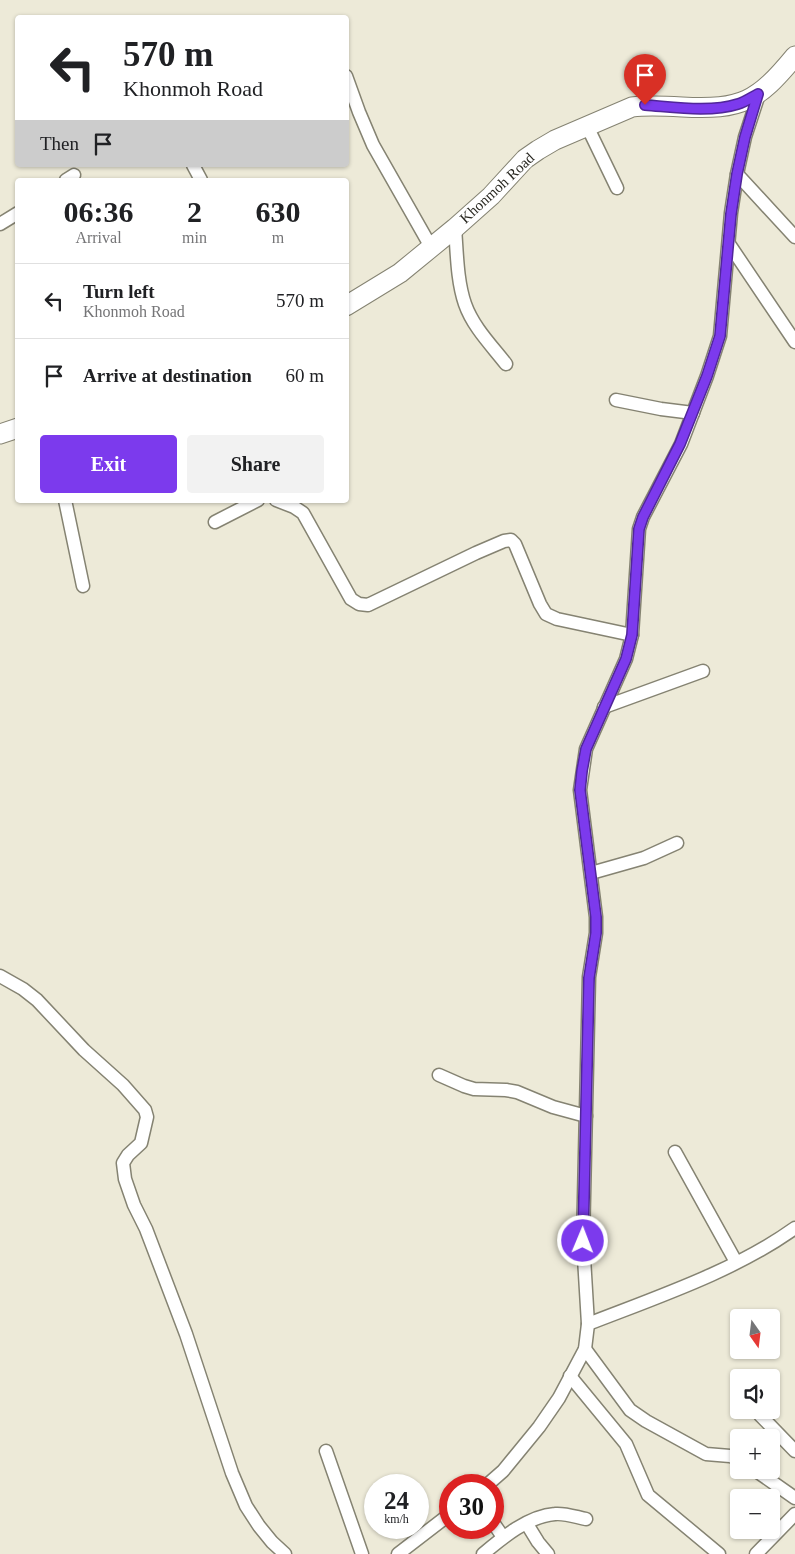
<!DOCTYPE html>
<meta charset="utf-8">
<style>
body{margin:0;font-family:Georgia,serif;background:#f2f2f2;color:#202124;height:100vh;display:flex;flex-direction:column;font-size:19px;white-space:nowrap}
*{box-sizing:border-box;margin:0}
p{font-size:16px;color:#757577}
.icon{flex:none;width:28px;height:28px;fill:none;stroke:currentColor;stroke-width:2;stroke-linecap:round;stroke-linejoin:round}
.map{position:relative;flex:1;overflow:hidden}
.sheet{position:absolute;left:15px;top:178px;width:334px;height:325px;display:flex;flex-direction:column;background:#fff;border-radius:5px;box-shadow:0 1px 4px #0004}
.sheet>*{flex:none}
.guide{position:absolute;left:15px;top:15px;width:334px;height:152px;border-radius:5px;box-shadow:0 1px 4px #0004;background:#fff;color:#202124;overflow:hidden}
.needle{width:32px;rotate:166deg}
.tools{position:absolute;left:730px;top:1309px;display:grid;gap:10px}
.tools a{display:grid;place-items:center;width:50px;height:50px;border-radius:5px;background:#fff;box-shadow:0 1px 4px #0004;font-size:25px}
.speed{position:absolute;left:364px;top:1474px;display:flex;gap:10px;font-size:25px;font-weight:700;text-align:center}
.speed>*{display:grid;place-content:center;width:65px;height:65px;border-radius:50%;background:#fff;box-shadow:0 1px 4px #0004;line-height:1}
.speed small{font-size:12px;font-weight:400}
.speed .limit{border:8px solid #d22;background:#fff;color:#111}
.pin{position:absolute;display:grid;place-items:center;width:42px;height:42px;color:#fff;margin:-51px -21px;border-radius:50% 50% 50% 0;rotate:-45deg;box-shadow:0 0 5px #0007}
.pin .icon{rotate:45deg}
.me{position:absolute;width:55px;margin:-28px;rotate:1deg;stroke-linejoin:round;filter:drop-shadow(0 0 4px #0008)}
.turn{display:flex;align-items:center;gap:18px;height:105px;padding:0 25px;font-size:22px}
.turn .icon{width:65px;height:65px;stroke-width:2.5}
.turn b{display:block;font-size:35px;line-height:42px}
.then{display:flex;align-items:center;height:48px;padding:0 25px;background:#0003;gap:10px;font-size:19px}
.eta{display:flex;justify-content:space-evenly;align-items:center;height:85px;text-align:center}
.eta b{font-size:30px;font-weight:800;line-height:35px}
.cta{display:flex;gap:10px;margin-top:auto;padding:10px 25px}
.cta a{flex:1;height:58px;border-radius:5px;background:#7c3aed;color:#fff;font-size:20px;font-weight:800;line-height:58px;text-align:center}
.cta a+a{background:#f2f2f2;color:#202124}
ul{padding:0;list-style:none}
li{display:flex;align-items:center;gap:15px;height:75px;padding:0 25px;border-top:1px solid #e0e0e0}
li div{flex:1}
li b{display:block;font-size:19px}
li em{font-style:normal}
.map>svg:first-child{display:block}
</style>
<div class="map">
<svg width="795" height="1554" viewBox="0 0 795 1554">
<rect width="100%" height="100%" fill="#edead8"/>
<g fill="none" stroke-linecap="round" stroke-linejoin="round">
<defs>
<g id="street">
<polyline points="346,76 359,112 373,145 431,247"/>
<polyline points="587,126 617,188"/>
<polyline points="193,165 201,180"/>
<polyline points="737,174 795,237"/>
<polyline points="66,180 74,175"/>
<polyline points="0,224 18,213"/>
<path d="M455,228C457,253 457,281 465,304C473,327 492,346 506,364"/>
<polyline points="729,244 795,342"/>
<polyline points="616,400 661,409 693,413"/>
<polyline points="65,500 83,586"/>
<polyline points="276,500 294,507 303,513 351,599 359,604 368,605 476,553 504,541 511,540 515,544 540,604 546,614 557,619 632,635"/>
<polyline points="215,522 258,500"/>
<polyline points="604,707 703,671"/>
<polyline points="591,873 644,858 677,843"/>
<polyline points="0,976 23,989 37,1000 84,1050 123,1085 145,1110 147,1117 141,1143 128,1155 123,1163 125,1179 134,1205 146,1229 186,1334 232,1473 246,1506 259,1526 272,1542 285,1554"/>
<polyline points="439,1075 464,1086 474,1089 506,1090 517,1092 553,1107 586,1116"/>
<polyline points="675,1152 736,1262"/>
<path d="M588,1324C657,1297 735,1271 795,1228"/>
<polyline points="585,1349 630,1410 646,1421 706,1454 730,1456 739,1459"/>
<polyline points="570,1376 626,1444 648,1495 719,1554"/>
<polyline points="760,1415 795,1451"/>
<polyline points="326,1451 362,1554"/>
<polyline points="755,1470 795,1498"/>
<polyline points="487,1485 503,1471 539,1427 559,1398 585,1349 588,1324 583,1241 589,977 596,933 596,917 580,790 586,749 626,659 632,635 639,529 643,517 681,444 707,376 720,336 731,213 737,174 745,137 759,94"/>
<polyline points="492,1521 503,1537"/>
<polyline points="527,1524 538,1542 548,1554"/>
<polyline points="398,1554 450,1514"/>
<path d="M483,1554C502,1538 528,1516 555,1514C565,1513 576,1517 586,1519"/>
<polyline points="756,1554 795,1514"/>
</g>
<g id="secondary">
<path d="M346,306L400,273L455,228L491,196L525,159L538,150L555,140L632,107C648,105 665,106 682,107C742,110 757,102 795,56"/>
<polyline points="0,434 18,428"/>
</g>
</defs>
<use href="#street" stroke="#858372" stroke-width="15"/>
<use href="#secondary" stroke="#858372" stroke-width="21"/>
<use href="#street" stroke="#fff" stroke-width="12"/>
<use href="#secondary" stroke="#fff" stroke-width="19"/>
</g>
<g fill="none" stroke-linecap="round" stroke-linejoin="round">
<defs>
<path id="route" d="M583,1241L589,978L596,933V917L580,790L582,771L586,749L626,659L632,635L639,529L643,517L680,444L707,376L720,336L731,214L737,174L745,137L758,94C752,97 745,102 738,104C710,113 673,107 645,105"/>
</defs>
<use href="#route" stroke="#51269a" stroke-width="12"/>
<use href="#route" stroke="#7c3aed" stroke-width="9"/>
</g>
<g text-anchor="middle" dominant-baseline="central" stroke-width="5" stroke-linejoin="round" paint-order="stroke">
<g font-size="15" fill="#27261f" stroke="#fff">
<text transform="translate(497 188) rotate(-43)">Khonmoh Road</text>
</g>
</g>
</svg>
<div class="tools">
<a><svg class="needle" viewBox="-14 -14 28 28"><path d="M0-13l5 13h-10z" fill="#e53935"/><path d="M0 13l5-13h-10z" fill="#757577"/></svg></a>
<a><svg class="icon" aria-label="sound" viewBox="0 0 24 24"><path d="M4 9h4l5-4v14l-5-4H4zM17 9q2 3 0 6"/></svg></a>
<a>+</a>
<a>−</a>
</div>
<div class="speed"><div>24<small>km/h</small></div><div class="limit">30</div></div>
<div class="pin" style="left:645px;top:105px;background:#d93025"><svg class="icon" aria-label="arrive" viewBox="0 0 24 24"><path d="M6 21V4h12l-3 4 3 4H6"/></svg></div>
<svg class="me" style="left:583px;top:1241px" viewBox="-20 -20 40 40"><circle r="17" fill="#7c3aed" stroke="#fff" stroke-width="3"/><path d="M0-11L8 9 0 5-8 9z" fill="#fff"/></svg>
<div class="guide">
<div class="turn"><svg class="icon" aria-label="left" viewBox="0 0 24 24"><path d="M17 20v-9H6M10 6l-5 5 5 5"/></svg><div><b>570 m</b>Khonmoh Road</div></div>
<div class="then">Then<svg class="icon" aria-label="arrive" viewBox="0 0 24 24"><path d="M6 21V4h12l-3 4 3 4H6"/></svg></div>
</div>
<section class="sheet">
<div class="eta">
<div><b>06:36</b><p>Arrival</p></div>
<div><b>2</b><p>min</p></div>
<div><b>630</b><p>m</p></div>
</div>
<ul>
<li><svg class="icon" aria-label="left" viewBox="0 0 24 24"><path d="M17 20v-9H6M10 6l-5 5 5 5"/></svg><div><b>Turn left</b><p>Khonmoh Road</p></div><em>570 m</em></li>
<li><svg class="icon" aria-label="arrive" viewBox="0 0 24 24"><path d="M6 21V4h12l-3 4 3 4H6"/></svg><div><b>Arrive at destination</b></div><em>60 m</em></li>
</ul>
<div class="cta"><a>Exit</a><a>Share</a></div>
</section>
</div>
